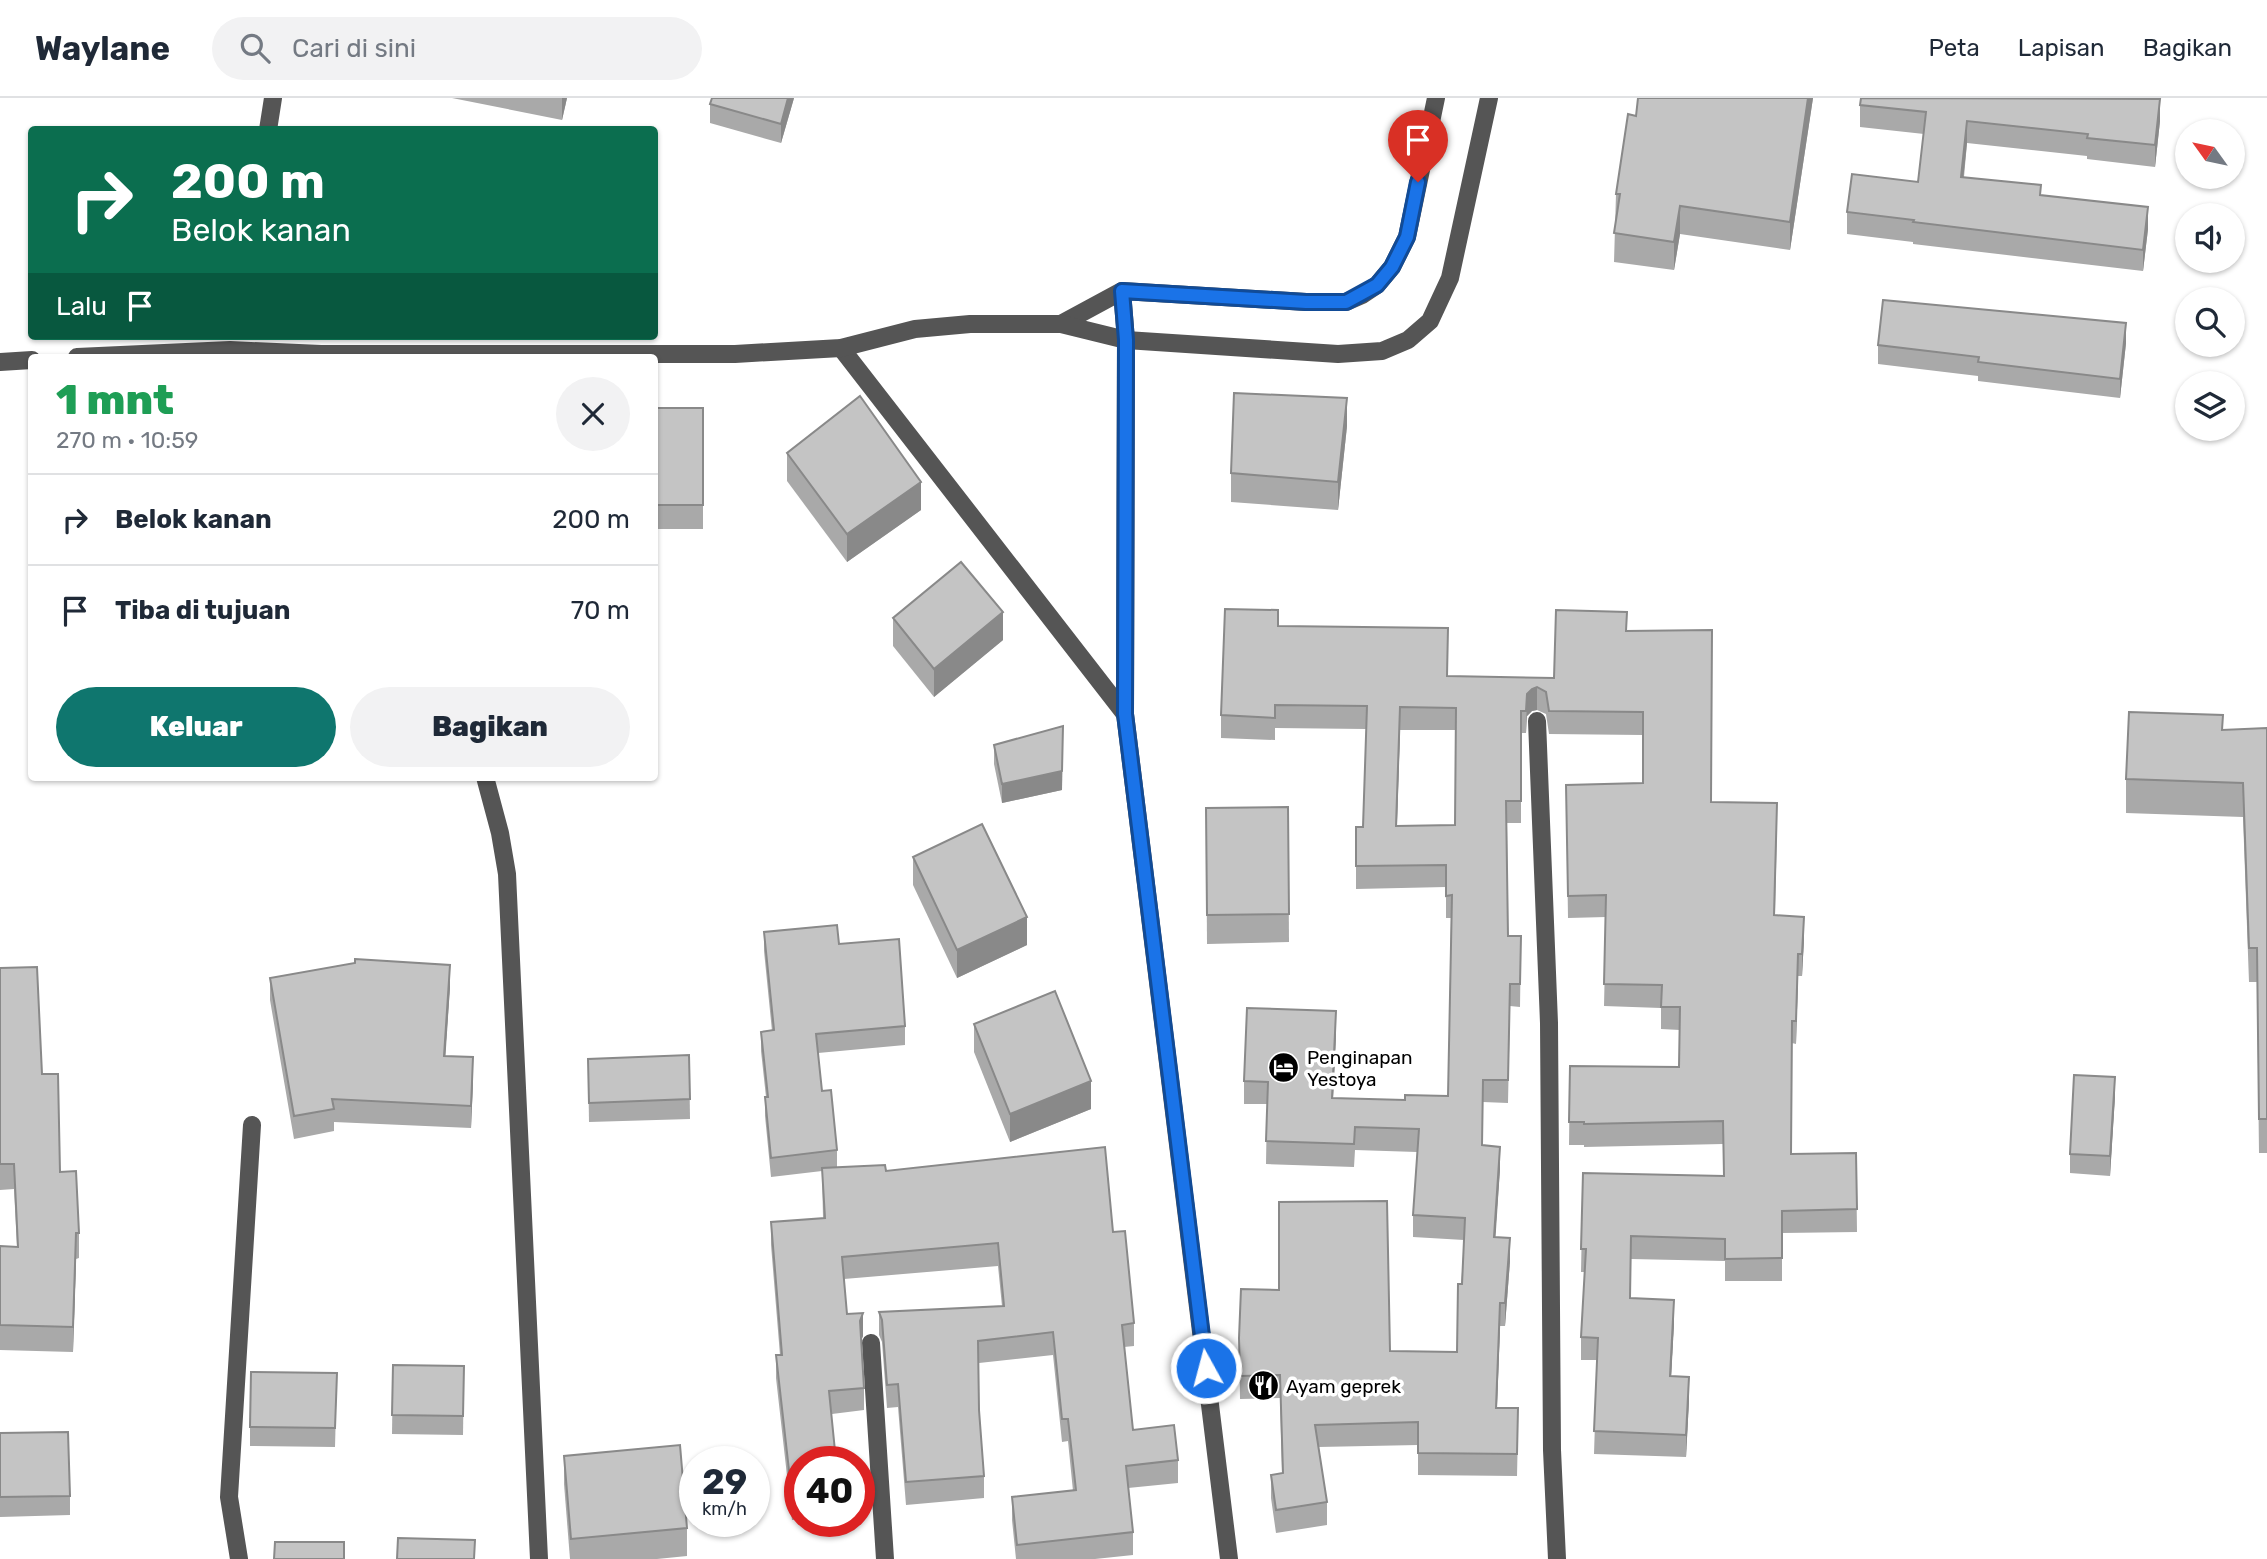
<!DOCTYPE html>
<html lang="id">
<meta charset="utf-8">
<style>
body{margin:0;font-family:Rubik,sans-serif;background:#f2f2f3;color:#1f2937;height:100vh;display:flex;flex-direction:column;font-size:26px;white-space:nowrap}
*{box-sizing:border-box;margin:0}
p{font-size:23px;color:#747a83}
.icon{flex:none;width:38px;height:38px;fill:none;stroke:currentColor;stroke-width:2;stroke-linecap:round;stroke-linejoin:round}
.map{position:relative;flex:1;overflow:hidden}
.sheet{position:absolute;left:28px;top:256px;width:630px;height:427px;display:flex;flex-direction:column;background:#fff;border-radius:7px;box-shadow:0 2px 5px #0004}
.sheet>*{flex:none}
.hud{position:absolute;left:28px;top:28px;width:630px;height:214px;border-radius:7px;box-shadow:0 2px 5px #0004;background:#0b6e4f;color:#fff;overflow:hidden}
.needle{width:46px;rotate:303deg}
.buttons{position:absolute;left:2175px;top:21px;display:grid;gap:14px}
.buttons a{display:grid;place-items:center;width:70px;height:70px;border-radius:50%;background:#fff;box-shadow:0 2px 5px #0004;font-size:35px}
.speed{position:absolute;left:679px;top:1348px;display:flex;gap:14px;font-size:35px;font-weight:700;text-align:center}
.speed>*{display:grid;place-content:center;width:91px;height:91px;border-radius:50%;background:#fff;box-shadow:0 2px 5px #0004;line-height:1}
.speed small{font-size:18px;font-weight:400}
.speed .limit{border:10px solid #d22;background:#fff;color:#111}
.pin{position:absolute;display:grid;place-items:center;width:60px;height:60px;color:#fff;margin:-72px -30px;border-radius:50% 50% 50% 0;rotate:-45deg;box-shadow:0 0 7px #0007}
.pin .icon{rotate:45deg}
.me{position:absolute;width:77px;margin:-38px;rotate:353deg;stroke-linejoin:round;filter:drop-shadow(0 0 5px #0008)}
.turn{display:flex;align-items:center;gap:24px;height:147px;padding:0 28px;font-size:32px}
.turn .icon{width:91px;height:91px;stroke-width:2.5}
.turn b{display:block;font-size:49px;line-height:60px}
.then{display:flex;align-items:center;height:66px;padding:0 28px;background:#0003;gap:14px;font-size:26px}
.round{display:grid;place-items:center;flex:none;width:74px;height:74px;border-radius:37px;background:#f2f2f3}
.summary{display:flex;align-items:center;justify-content:space-between;height:119px;padding:0 28px}
h1{font-size:42px;font-weight:800;line-height:52px;color:#1e9e55}
.primary-button{display:flex;gap:14px;margin-top:auto;padding:14px 28px}
.primary-button a{flex:1;height:80px;border-radius:42px;background:#0f766e;color:#fff;font-size:28px;font-weight:800;line-height:80px;text-align:center}
.primary-button a+a{background:#f2f2f3;color:#1f2937}
ul{padding:0;list-style:none}
li{display:flex;align-items:center;gap:21px;height:91px;padding:0 28px;border-top:2px solid #e0e1e3}
li div{flex:1}
li b{display:block;font-size:26px}
li em{font-style:normal}
header{display:flex;align-items:center;gap:42px;box-sizing:border-box;height:98px;padding:0 35px;background:#fff;border-bottom:2px solid #e0e1e3}
header strong{font-size:33px}
nav{display:flex;gap:38px;margin-inline-start:auto;font-size:24px}
.search{width:490px;height:63px;background:#f2f2f3;display:flex;align-items:center;gap:18px;box-sizing:border-box;padding:0 24px;border-radius:38px;color:#747a83;font-size:26px}
.map>svg:first-child{display:block}
</style>
<header>
<strong>Waylane</strong>
<div class="search"><svg class="icon" aria-label="search" viewBox="0 0 24 24"><circle cx="10" cy="10" r="6"/><path d="M15 15l6 6"/></svg>Cari di sini</div>
<nav><a>Peta</a><a>Lapisan</a><a>Bagikan</a></nav>
</header>
<div class="map">
<svg width="2267" height="1461" viewBox="0 0 2267 1461">
<rect width="100%" height="100%" fill="#fff"/>
<g fill="none" stroke-linecap="round" stroke-linejoin="round">
<g stroke="#555" stroke-width="18">
<polyline points="268,32 273,0"/>
<polyline points="1122,193 1126,242 1125,616 1229,1461"/>
<polyline points="1061,226 1122,193 1306,204 1346,204 1362,197 1377,187 1392,169 1407,139 1436,0"/>
<polyline points="841,250 1125,616"/>
<polyline points="77,259 230,252 321,256 735,256 841,250 915,231 970,226 1061,226 1126,242 1338,256 1382,253 1408,242 1430,223 1450,180 1489,0"/>
<polyline points="0,264 32,262"/>
<polyline points="1537,623 1549,925 1552,1352 1557,1461"/>
<polyline points="485,679 500,735 507,776 539,1461"/>
<polyline points="871,1245 885,1461"/>
<polyline points="239,1461 229,1399 252,1027"/>
</g>
</g>
<g fill="#a9a9a9" fill-rule="evenodd">
<polygon points="452,0 567,0 562,22"/>
<polygon points="794,0 781,45 710,25 710,6"/>
<polygon points="1638,0 1813,0 1790,152 1680,136 1674,172 1614,164 1616,96 1636,18"/>
<polygon points="1860,7 2160,23 2155,69 2087,61 2087,58 1967,45 1964,79 2041,97 2148,131 2143,173 1913,146 1913,144 1847,136 1847,114 1918,84 1924,36 1860,29"/>
<polygon points="2126,245 2120,300 1978,283 1978,278 1878,266 1878,247"/>
<rect x="654" y="310" width="49" height="121"/>
<polygon points="1347,328 1338,412 1231,404 1231,375"/>
<polygon points="787,355 921,412 847,464 787,383"/>
<polygon points="893,520 1003,542 934,599 893,548"/>
<path d="M1278,528L1448,578L1554,580L1627,533L1711,704L1777,728L1775,817L1804,841L1802,878H1798L1796,946L1792,945V1056L1856,1055L1857,1134L1782,1135V1183H1725V1163L1631,1161V1200L1674,1225L1671,1278L1689,1302L1686,1359L1594,1356L1597,1262H1581V1239L1585,1174H1581L1583,1075L1724,1078L1723,1046L1584,1049V1047H1569L1570,968L1679,969L1680,932L1661,931V910L1604,908L1606,819L1568,820L1566,687L1643,685V637L1549,636L1546,616L1537,612L1532,613L1527,618L1526,635H1521V725H1507L1508,838H1521L1520,909L1510,908L1508,1005L1483,1004L1482,1048L1500,1071L1495,1139L1510,1163L1505,1228H1500L1497,1310L1518,1332L1517,1378L1418,1377V1347L1318,1349L1327,1404V1427L1276,1435L1271,1400V1377L1282,1375L1280,1300L1240,1301L1239,1240L1390,1253L1457,1254L1464,1142L1413,1139V1117L1417,1054L1355,1052L1354,1069L1266,1066L1267,1006H1244V983L1336,936L1333,1000L1405,1002L1448,998L1451,820H1446V789L1356,791V729H1363L1366,631L1275,630V642L1221,640V617ZM1400,632H1456L1455,727L1397,728Z"/>
<polygon points="2267,630 2267,1055 2259,1055 2257,884 2249,884 2243,719 2126,715 2126,681 2223,632"/>
<polygon points="994,647 1062,692 1002,705 994,666"/>
<polygon points="1288,709 1289,844 1207,846 1206,710"/>
<polygon points="913,759 1027,847 957,880 913,787"/>
<polygon points="764,834 839,846 905,928 905,947 818,955 822,993 837,1052 837,1069 886,1073 1113,1134 1134,1225 1134,1248 1124,1249 1133,1332 1178,1362 1178,1385 1128,1390 1133,1434 1133,1457 1095,1461 1016,1461 1012,1422 1012,1399 1073,1393 1068,1343 1062,1344 1053,1257 979,1265 979,1312 984,1378 984,1400 906,1407 898,1309 887,1310 882,1244 879,1237 879,1214 1002,1208 998,1168 844,1181 847,1216 863,1238 861,1242 864,1290 864,1312 832,1316 800,1363 800,1421 792,1422 776,1280 776,1257 780,1257 771,1147 771,1124 823,1120 822,1073 771,1079 765,1018 765,999 766,999 761,953 761,934 772,933 764,853"/>
<polygon points="0,870 42,976 60,1074 79,1135 79,1160 76,1161 73,1254 0,1252 0,1148 17,1149 14,1091 0,1092"/>
<polygon points="270,880 450,889 445,958 473,982 471,1030 334,1024 334,1033 294,1041 270,902"/>
<polygon points="974,926 1091,1011 1010,1044 974,954"/>
<polygon points="689,957 690,1021 589,1024 588,961"/>
<polygon points="2115,998 2110,1078 2070,1075 2070,1056"/>
<polygon points="393,1267 464,1268 463,1337 392,1336"/>
<polygon points="337,1275 335,1349 250,1348 250,1329"/>
<polygon points="0,1335 70,1398 70,1417 0,1419"/>
<polygon points="564,1358 687,1430 687,1458 657,1461 570,1461 564,1386"/>
</g>
<g fill="#898989">
<polygon points="562,0 567,0 562,22"/>
<polygon points="788,0 794,0 781,45 781,26"/>
<polygon points="1808,0 1813,0 1790,152 1790,124"/>
<polygon points="2160,1 2160,23 2155,69 2155,47"/>
<polygon points="1967,23 1967,45 1961,101 1961,79"/>
<polygon points="1680,108 1680,136 1674,172 1674,144"/>
<polygon points="2148,109 2148,131 2143,173 2143,152"/>
<polygon points="2126,225 2126,245 2120,300 2120,281"/>
<polygon points="1347,300 1347,328 1338,412 1338,384"/>
<polygon points="921,384 921,412 847,464 847,436"/>
<polygon points="1003,514 1003,542 934,599 934,571"/>
<polygon points="1537,589 1537,612 1532,613 1527,618 1526,635 1527,596 1532,591"/>
<polygon points="1400,609 1400,632 1396,751 1396,728"/>
<polygon points="1063,648 1062,692 1002,705 1002,686"/>
<polygon points="1027,819 1027,847 957,880 957,852"/>
<polygon points="1804,819 1804,841 1802,878 1802,856"/>
<polygon points="1798,856 1798,878 1796,946 1796,923"/>
<polygon points="450,867 450,889 444,980 444,958"/>
<polygon points="1336,913 1336,936 1332,1023 1332,1000"/>
<polygon points="473,959 473,982 471,1030 471,1008"/>
<polygon points="2115,979 2115,998 2110,1078 2110,1058"/>
<polygon points="1091,983 1091,1011 1010,1044 1010,1016"/>
<polygon points="1500,1049 1500,1071 1494,1162 1494,1139"/>
<polygon points="76,1135 76,1161 73,1254 73,1229"/>
<polygon points="1510,1140 1510,1163 1505,1228 1505,1205"/>
<polygon points="1674,1202 1674,1225 1670,1301 1670,1278"/>
<polygon points="1500,1205 1500,1228 1496,1332 1496,1310"/>
<polygon points="863,1215 863,1238 860,1246 860,1223"/>
<polygon points="1689,1279 1689,1302 1686,1359 1686,1337"/>
</g>
<g fill="#c4c4c4" stroke="#898989" stroke-width="2" fill-rule="evenodd">
<polygon points="712,0 788,0 781,26 710,6"/>
<polygon points="1638,0 1808,0 1790,124 1680,108 1674,144 1614,135 1620,96 1616,96 1628,16 1636,18"/>
<polygon points="1861,0 2160,1 2155,47 2087,40 2088,36 1967,23 1961,79 2041,87 2040,97 2148,109 2143,152 1913,124 1914,122 1847,114 1852,76 1918,84 1926,14 1860,7"/>
<polygon points="1883,202 2126,225 2120,281 1978,264 1979,259 1878,247"/>
<polygon points="1234,295 1347,300 1338,384 1231,375"/>
<polygon points="860,298 921,384 847,436 787,355"/>
<rect x="654" y="310" width="49" height="97"/>
<polygon points="961,464 1003,514 934,571 893,520"/>
<path d="M1225,511L1278,512V528L1448,530L1447,578L1554,580L1556,512L1627,514L1626,533L1712,532L1711,704L1777,705L1774,817L1804,819L1802,856H1798L1796,923H1792L1791,1056L1856,1055L1857,1111L1782,1113V1160L1725,1161V1141L1631,1138L1630,1200L1674,1202L1670,1278L1689,1279L1686,1337L1594,1333L1598,1240L1581,1239L1586,1151H1581L1583,1075L1724,1078L1723,1023L1584,1026V1024H1569L1570,968L1679,969L1680,909H1661L1662,887L1604,886L1606,797L1568,798L1566,687L1643,685V614L1549,613L1546,594L1537,589L1532,591L1527,596L1526,613H1521V703H1506L1508,838H1521L1520,886H1510L1508,982H1483L1482,1047L1500,1049L1494,1139L1510,1140L1505,1205H1500L1496,1310H1518L1517,1356L1418,1355V1324L1315,1327L1327,1404L1276,1412L1271,1377L1283,1375L1280,1277L1240,1278L1239,1240L1241,1191L1279,1192V1104L1387,1103L1390,1253L1457,1254L1458,1186H1462L1465,1120L1413,1117L1419,1031L1355,1029L1354,1046L1266,1043L1268,984L1244,983L1247,910L1336,913L1332,1000L1405,1002V997L1448,998L1452,797L1446,798V767L1356,768V729H1363L1367,608L1275,607V620L1221,617ZM1400,609L1456,610L1455,727L1396,728Z"/>
<polygon points="2129,614 2223,617 2222,632 2267,630 2267,1021 2259,1021 2257,850 2249,850 2243,685 2126,681"/>
<polygon points="1063,628 1062,673 1002,686 994,647"/>
<polygon points="1288,709 1289,816 1207,817 1206,710"/>
<polygon points="982,726 1027,819 957,852 913,759"/>
<polygon points="837,827 839,846 899,841 905,928 816,936 822,993 831,992 837,1052 771,1060 765,999 768,999 761,934 774,932 764,834"/>
<polygon points="355,861 450,867 444,958 473,959 471,1008 332,1001 334,1011 294,1018 270,880 355,865"/>
<polygon points="37,869 42,976 58,976 60,1074 76,1073 79,1135 76,1135 73,1229 0,1227 0,1148 18,1149 14,1066 0,1066 0,870"/>
<polygon points="1055,893 1091,983 1010,1016 974,926"/>
<polygon points="689,957 690,1001 589,1005 588,961"/>
<polygon points="2074,977 2115,979 2110,1058 2070,1056"/>
<polygon points="1105,1049 1113,1134 1125,1133 1134,1225 1122,1227 1133,1332 1174,1327 1178,1362 1126,1368 1133,1434 1017,1447 1012,1399 1076,1392 1068,1321 1062,1321 1053,1234 978,1243 979,1312 984,1378 906,1384 898,1286 887,1287 882,1222 879,1214 1004,1208 998,1145 842,1159 847,1216 863,1215 860,1223 864,1290 829,1293 836,1363 800,1363 800,1399 792,1399 776,1257 782,1257 771,1124 825,1120 822,1070 885,1067 886,1073"/>
<polygon points="393,1267 464,1268 463,1318 392,1317"/>
<polygon points="251,1274 337,1275 335,1330 250,1329"/>
<polygon points="68,1334 70,1398 0,1399 0,1335"/>
<polygon points="680,1347 687,1430 571,1441 564,1358"/>
<polygon points="398,1440 475,1442 474,1461 397,1461"/>
<polygon points="275,1444 344,1444 344,1461 274,1461"/>
</g>
<g fill="none" stroke-linecap="round" stroke-linejoin="round">
<defs>
<polyline id="route" points="1206,1270 1125,616 1126,242 1122,193 1306,204 1346,204 1377,187 1392,169 1407,139 1418,84"/>
</defs>
<use href="#route" stroke="#114b97" stroke-width="18"/>
<use href="#route" stroke="#1a73e8" stroke-width="12"/>
</g>
<defs>
<symbol id="hotel-disc" viewBox="-11 -11 22 22"><circle r="9.5" fill="#000" stroke="#fff"/><path d="M-6-4.5h1.5V1H6V5H4.5V3h-9V5H-6ZM-4 0a1.8 1.8 0 1 1 3.6 0ZM.5 0V-2.5h3Q6-2.5 6 0Z" fill="#fff"/></symbol>
<symbol id="restaurant-disc" viewBox="-11 -11 22 22"><circle r="9.5" fill="#000" stroke="#fff"/><path d="M-5-6h1v4h1v-4h1v4h1v-4h1v5L-1.5 .5V6h-2V.5L-5-1ZM5-6V6H3V1.5H1.5Q1.5-4 5-6Z" fill="#fff"/></symbol>
</defs>
<g fill-rule="evenodd">
<use href="#hotel-disc" x="1266" y="952" width="35" height="35"/>
<use href="#restaurant-disc" x="1246" y="1270" width="35" height="35"/>
</g>
<g text-anchor="middle" dominant-baseline="central" stroke-width="7" stroke-linejoin="round" paint-order="stroke">
<g font-size="19" fill="#000" stroke="#fff" text-anchor="start">
<text x="1307" y="959">Penginapan<tspan x="1307" dy="22">Yestoya</tspan></text>
<text x="1286" y="1288">Ayam geprek</text>
</g>
</g>
</svg>
<div class="buttons">
<a><svg class="needle" viewBox="-14 -14 28 28"><path d="M0-13l5 13h-10z" fill="#e53935"/><path d="M0 13l5-13h-10z" fill="#747a83"/></svg></a>
<a><svg class="icon" aria-label="sound" viewBox="0 0 24 24"><path d="M4 9h4l5-4v14l-5-4H4zM17 9q2 3 0 6"/></svg></a>
<a><svg class="icon" aria-label="search" viewBox="0 0 24 24"><circle cx="10" cy="10" r="6"/><path d="M15 15l6 6"/></svg></a>
<a><svg class="icon" aria-label="layers" viewBox="0 0 24 24"><path d="M12 4l9 5-9 5-9-5zM3 14l9 5 9-5"/></svg></a>
</div>
<div class="speed"><div>29<small>km/h</small></div><div class="limit">40</div></div>
<div class="pin" style="left:1418px;top:84px;background:#d93025"><svg class="icon" aria-label="arrive" viewBox="0 0 24 24"><path d="M6 21V4h12l-3 4 3 4H6"/></svg></div>
<svg class="me" style="left:1206px;top:1270px" viewBox="-20 -20 40 40"><circle r="17" fill="#1a73e8" stroke="#fff" stroke-width="3"/><path d="M0-11L8 9 0 5-8 9z" fill="#fff"/></svg>
<div class="hud">
<div class="turn"><svg class="icon" aria-label="right" viewBox="0 0 24 24"><path d="M7 20v-9h11M14 6l5 5-5 5"/></svg><div><b>200 m</b>Belok kanan</div></div>
<div class="then">Lalu<svg class="icon" aria-label="arrive" viewBox="0 0 24 24"><path d="M6 21V4h12l-3 4 3 4H6"/></svg></div>
</div>
<section class="sheet">
<div class="summary"><div><h1>1 mnt</h1><p>270 m · 10:59</p></div><a class="round"><svg class="icon" aria-label="close" viewBox="0 0 24 24"><path d="M6 6l12 12M18 6L6 18"/></svg></a></div>
<ul>
<li><svg class="icon" aria-label="right" viewBox="0 0 24 24"><path d="M7 20v-9h11M14 6l5 5-5 5"/></svg><div><b>Belok kanan</b></div><em>200 m</em></li>
<li><svg class="icon" aria-label="arrive" viewBox="0 0 24 24"><path d="M6 21V4h12l-3 4 3 4H6"/></svg><div><b>Tiba di tujuan</b></div><em>70 m</em></li>
</ul>
<div class="primary-button"><a>Keluar</a><a>Bagikan</a></div>
</section>
</div>
